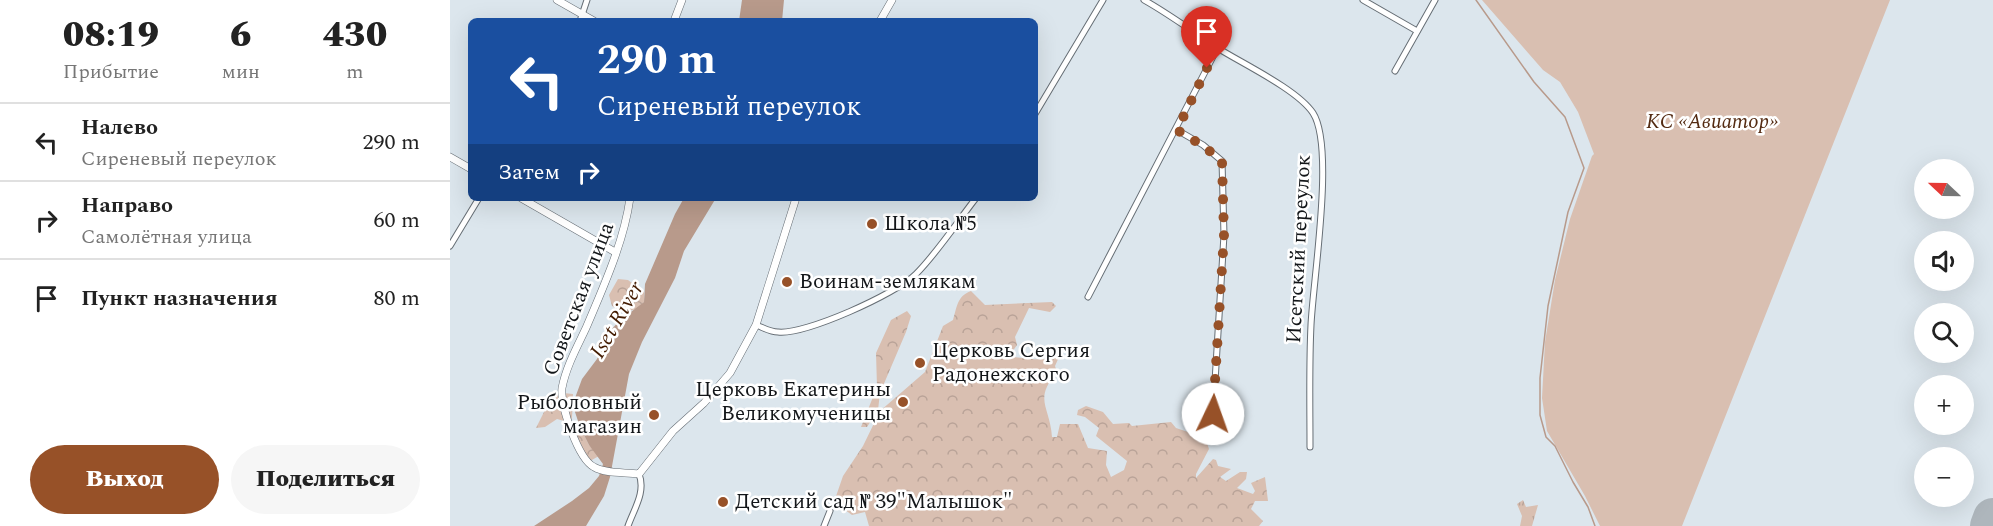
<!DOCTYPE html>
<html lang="ru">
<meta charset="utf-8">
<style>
body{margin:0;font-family:Spectral,serif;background:#f6f6f6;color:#222;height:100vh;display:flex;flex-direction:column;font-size:22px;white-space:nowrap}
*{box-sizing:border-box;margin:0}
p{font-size:20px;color:#767676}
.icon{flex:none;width:33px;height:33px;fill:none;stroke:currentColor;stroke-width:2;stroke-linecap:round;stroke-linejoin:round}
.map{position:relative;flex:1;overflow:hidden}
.drawer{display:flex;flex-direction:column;background:#fff;width:450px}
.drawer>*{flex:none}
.top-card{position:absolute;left:18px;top:18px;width:570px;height:183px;border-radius:9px;box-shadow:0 6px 24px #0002;background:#1a4fa0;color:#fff;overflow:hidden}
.needle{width:39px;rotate:292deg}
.buttons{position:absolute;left:1464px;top:159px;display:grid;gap:12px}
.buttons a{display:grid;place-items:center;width:60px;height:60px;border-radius:50%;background:#fff;box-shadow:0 6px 24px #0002;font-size:30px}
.pin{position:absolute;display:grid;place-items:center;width:51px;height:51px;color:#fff;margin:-62px -26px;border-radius:50% 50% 50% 0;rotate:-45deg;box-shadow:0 0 6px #0007}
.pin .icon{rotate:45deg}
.me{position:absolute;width:66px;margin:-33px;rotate:3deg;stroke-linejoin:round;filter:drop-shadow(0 0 4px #0008)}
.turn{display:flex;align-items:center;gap:21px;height:126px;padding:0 30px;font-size:27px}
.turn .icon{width:78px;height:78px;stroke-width:2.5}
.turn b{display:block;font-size:42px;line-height:51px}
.then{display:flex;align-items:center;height:57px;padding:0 30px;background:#0003;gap:12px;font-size:22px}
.eta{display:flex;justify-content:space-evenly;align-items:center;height:102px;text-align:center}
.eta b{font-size:36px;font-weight:800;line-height:42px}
.button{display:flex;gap:12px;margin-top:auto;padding:12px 30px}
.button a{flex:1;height:69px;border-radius:36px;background:#975128;color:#fff;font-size:24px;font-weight:800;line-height:69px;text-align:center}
.button a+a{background:#f6f6f6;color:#222}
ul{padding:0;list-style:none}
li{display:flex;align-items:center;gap:18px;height:78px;padding:0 30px;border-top:2px solid #e0e0e0}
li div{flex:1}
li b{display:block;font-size:22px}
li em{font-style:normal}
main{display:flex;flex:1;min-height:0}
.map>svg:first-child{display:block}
</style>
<main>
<section class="drawer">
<div class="eta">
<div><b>08:19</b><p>Прибытие</p></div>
<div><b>6</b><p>мин</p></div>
<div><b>430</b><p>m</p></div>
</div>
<ul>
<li><svg class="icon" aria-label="left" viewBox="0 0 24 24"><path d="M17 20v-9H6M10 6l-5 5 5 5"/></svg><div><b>Налево</b><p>Сиреневый переулок</p></div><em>290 m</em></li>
<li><svg class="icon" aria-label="right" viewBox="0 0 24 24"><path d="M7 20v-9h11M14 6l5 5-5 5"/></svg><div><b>Направо</b><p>Самолётная улица</p></div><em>60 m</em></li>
<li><svg class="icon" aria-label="arrive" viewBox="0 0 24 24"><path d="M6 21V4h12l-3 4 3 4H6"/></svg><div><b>Пункт назначения</b></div><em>80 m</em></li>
</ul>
<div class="button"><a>Выход</a><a>Поделиться</a></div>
</section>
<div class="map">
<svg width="1543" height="526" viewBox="0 0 1543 526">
<defs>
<pattern id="grass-tufts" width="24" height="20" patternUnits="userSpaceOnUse" patternTransform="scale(1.5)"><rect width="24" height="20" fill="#d9bfb1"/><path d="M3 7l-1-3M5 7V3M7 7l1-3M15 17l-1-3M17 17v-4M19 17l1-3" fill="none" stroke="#b9a398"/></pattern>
<pattern id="forest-crowns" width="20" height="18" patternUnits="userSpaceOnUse" patternTransform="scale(1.5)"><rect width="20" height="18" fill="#d9bfb1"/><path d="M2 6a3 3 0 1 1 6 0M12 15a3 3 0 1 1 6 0" fill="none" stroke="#b9a398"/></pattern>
</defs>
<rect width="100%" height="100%" fill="#dce6ed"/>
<polygon fill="url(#grass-tufts)" points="1073,500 1076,507 1088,505 1082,526 1070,526 1072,516 1067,504"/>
<g fill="url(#forest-crowns)">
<polygon points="168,279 178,280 194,292 194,302 186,309 172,313 162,306 159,295"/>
<path d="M521,291L535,305L602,302L606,306L600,312L579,308L565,337L567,345L562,352L564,357C580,359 594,361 609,357L605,366L607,372C583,400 600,406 602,437H607L610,424H628L638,448L657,451L656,465L661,477L674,470L677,461L646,436L649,428L635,417L627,415L628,410L636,406L653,412L663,424L679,423L682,426L721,422L726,428L744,434L743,423L734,416L748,417L759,449L746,474V478L763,459L766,460L768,466L781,469L770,477L776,481L790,472H797L796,479L787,488L803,494L805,491L801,483L815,477L818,501H805L801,509L813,521L809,526H419L415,512L402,515L384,502L393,476L413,446L430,411L475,372L493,326L503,320C507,307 507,296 521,291Z"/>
<polygon points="457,311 461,316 456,332 430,393 428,410 417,427 411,427 427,387 426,353 441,320"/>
<polygon points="104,392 123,394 122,418 118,422 107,419 95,427 86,428"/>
<polygon points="130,427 139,445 149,456 140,461 122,435 124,429"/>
</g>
<polygon fill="#d9bfb1" points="1032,0 1440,0 1232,526 1150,526 1135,496 1097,431 1092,398 1095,342 1105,280 1120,219 1142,156 1144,154 1128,112 1110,82 1093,70"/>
<g fill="#b89a8b">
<polygon points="292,0 334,0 332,21 289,21"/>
<polygon points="234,198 266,198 234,251 225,278 192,342 179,374 160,477 154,496 136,526 84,526 122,501 139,488 149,476 153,464 139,445 130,427 124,409 125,398 132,379 147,359 162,329 169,321 194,302 195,284 225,214"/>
</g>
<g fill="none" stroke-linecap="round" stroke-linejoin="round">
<polyline stroke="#b89a8b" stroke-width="1.5" points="1026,0 1084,82 1115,117 1134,168 1118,212 1098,306 1090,378 1090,415 1096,437 1105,446 1123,482 1138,507 1145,526"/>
<polyline stroke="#aeb6bc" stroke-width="40" points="1540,526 1543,518"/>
<defs>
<g id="minor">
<path d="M694,0C719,14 742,31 766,47C791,63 847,89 863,113C885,147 863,280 861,325C859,365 860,406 860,447"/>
<polyline points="913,0 967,31"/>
<polyline points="130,21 137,0"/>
<polyline points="945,71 985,0"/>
<polyline points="585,114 653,0"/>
<polyline points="727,130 753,145 772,161 774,235 763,414"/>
<polyline points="0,246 29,198"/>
<polyline points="638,297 768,47"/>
<path d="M306,325C312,327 320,332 328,332C355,335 446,294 466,274C487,253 508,221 526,198"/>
<path d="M178,526C184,509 196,492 189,474"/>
<polyline points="374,526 380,511"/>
</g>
<g id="tertiary">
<polyline points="107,0 144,21"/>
<polyline points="224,21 232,0"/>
<polyline points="430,21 442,0"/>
<polyline points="0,157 21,169"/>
<polyline points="71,198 165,252"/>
<path d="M180,198C174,242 153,288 136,328C127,347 116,367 112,388C110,405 128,459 144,467C156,474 175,472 189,474L223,431L254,403L280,373L306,325L346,198"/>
</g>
</defs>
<use href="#minor" stroke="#666e75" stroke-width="7"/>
<use href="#tertiary" stroke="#666e75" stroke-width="8"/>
<use href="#minor" stroke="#fff" stroke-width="5"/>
<use href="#tertiary" stroke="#fff" stroke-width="7"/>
</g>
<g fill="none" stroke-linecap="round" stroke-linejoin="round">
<polyline stroke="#975128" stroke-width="10" stroke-dasharray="0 18" points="757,68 727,130 753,146 772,161 774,235 763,414"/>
</g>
<g fill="#975128" stroke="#fff" stroke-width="2">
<circle cx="422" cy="224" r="6"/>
<circle cx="337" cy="282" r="6"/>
<circle cx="470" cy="363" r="6"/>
<circle cx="453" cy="402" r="6"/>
<circle cx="204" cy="415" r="6"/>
<circle cx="273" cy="502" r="6"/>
</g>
<g text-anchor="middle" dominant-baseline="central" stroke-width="5" stroke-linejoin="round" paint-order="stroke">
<g font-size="21" font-style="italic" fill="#542b12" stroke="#fff">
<text x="1262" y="122">КС «Авиатор»</text>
</g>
<g font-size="21" fill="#131619" stroke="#fff" text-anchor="start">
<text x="434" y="224">Школа №5</text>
<text x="349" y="282">Воинам-землякам</text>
<text x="482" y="351">Церковь Сергия<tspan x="482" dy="24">Радонежского</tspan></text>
<text x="441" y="390" text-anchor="end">Церковь Екатерины<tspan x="441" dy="24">Великомученицы</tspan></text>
<text x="192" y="403" text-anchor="end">Рыболовный<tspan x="192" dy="24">магазин</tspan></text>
<text x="285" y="502">Детский сад № 39"Малышок"</text>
</g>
<g font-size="21" fill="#131619" stroke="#fff">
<text transform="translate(849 249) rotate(-87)">Исетский переулок</text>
<text transform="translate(129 299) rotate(-69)">Советская улица</text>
</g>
<g font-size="22" font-style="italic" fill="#441c02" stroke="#fff">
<text transform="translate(167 320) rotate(-60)">Iset River</text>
</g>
</g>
</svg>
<div class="buttons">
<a><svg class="needle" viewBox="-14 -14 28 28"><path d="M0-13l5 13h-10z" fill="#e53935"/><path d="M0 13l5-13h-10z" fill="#767676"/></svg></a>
<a><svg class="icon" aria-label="sound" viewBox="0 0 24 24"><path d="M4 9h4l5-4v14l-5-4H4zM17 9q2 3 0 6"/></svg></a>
<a><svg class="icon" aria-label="search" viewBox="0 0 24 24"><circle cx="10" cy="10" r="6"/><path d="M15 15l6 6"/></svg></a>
<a>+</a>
<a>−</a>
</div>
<div class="pin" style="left:757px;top:68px;background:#d93025"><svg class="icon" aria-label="arrive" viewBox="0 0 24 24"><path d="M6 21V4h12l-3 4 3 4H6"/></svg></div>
<svg class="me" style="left:763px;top:414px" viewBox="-20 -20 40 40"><circle r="19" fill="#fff"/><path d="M0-13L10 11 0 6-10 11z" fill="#975128"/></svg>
<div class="top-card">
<div class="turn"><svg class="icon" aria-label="left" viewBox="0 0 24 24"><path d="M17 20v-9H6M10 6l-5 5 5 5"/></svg><div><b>290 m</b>Сиреневый переулок</div></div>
<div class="then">Затем<svg class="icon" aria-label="right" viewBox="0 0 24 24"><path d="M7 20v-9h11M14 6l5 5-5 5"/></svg></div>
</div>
</div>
</main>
